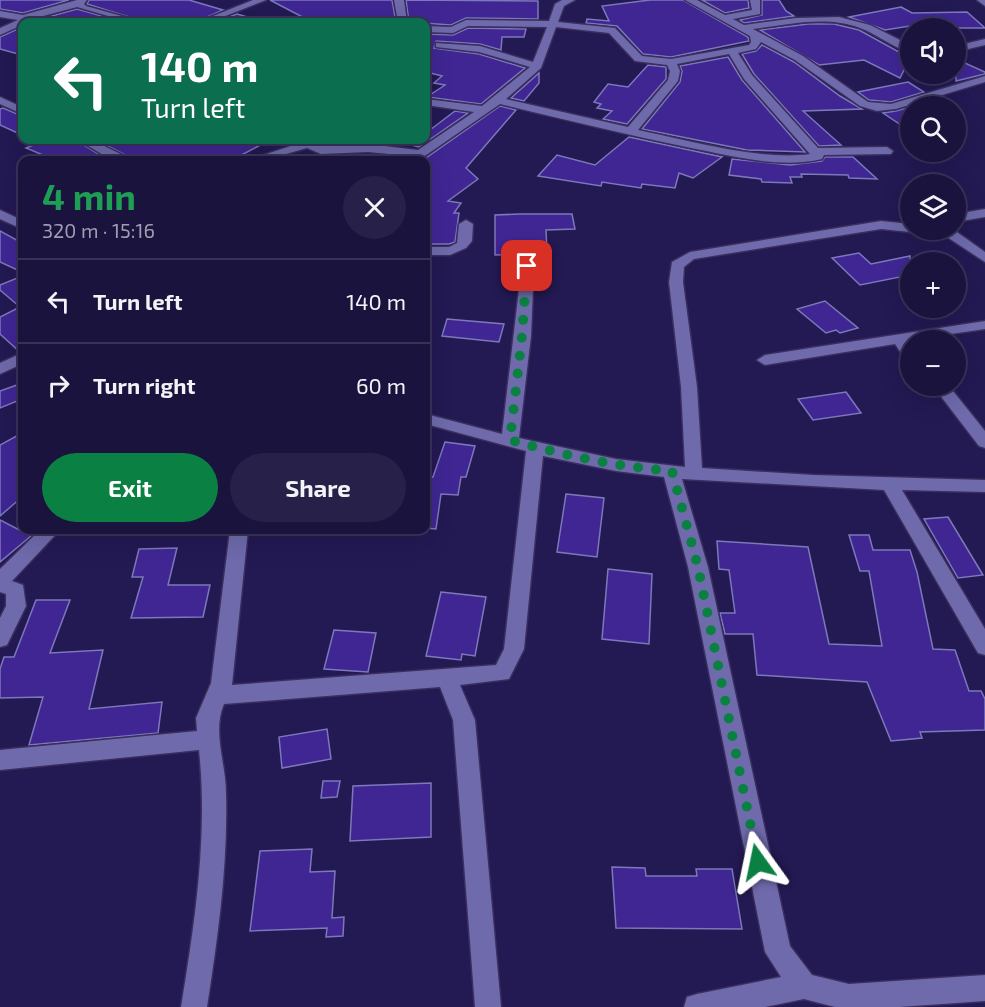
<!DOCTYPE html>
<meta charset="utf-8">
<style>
body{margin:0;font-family:"Exo 2",sans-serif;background:#272049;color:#f1f3f6;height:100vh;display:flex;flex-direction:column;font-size:22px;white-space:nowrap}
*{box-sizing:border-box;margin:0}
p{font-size:20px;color:#9f9eb0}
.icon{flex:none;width:33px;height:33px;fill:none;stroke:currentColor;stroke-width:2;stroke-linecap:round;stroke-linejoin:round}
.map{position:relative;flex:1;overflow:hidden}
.sheet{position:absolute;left:18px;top:156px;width:412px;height:378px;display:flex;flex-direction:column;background:#1a133e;border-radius:12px;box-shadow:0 6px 24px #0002,0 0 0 2px #383258}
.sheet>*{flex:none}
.guide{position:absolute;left:18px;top:18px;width:412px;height:126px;border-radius:12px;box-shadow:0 6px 24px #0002,0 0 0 2px #383258;background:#0b6e4f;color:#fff;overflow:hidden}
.buttons{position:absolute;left:900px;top:18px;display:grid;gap:12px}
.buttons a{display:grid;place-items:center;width:66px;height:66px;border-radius:50%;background:#1a133e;box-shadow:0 6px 24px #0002,0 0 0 2px #383258;font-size:30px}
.pin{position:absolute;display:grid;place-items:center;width:51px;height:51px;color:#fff;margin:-26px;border-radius:12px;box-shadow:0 3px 9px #0006}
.me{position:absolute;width:66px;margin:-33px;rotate:348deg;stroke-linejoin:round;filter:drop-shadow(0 0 4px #0008)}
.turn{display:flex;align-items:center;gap:21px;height:126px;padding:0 24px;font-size:27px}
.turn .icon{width:78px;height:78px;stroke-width:2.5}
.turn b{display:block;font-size:42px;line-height:51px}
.round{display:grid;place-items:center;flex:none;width:63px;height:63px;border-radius:32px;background:#272049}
.summary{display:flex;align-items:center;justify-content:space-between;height:102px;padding:0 24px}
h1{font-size:36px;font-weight:700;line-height:45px;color:#1e9e55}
.primary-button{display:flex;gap:12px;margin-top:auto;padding:12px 24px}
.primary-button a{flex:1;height:69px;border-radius:36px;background:#0b8043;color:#fff;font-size:24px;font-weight:700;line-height:69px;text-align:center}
.primary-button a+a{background:#272049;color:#f1f3f6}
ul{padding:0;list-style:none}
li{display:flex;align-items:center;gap:18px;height:84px;padding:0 24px;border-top:2px solid #383258}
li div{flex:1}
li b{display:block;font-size:22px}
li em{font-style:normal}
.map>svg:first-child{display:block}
</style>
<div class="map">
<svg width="985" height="1007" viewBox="0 0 985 1007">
<rect width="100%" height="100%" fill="#231953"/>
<g fill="#3f2693" stroke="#7c78ba" stroke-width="1.5">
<polygon points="0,0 69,0 23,13 0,9"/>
<polygon points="89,0 189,0 223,10 196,22 145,22 87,4"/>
<polygon points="270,0 392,0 396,22 312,22"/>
<polygon points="406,0 538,1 538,19 466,18 451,25 409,22"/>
<polygon points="650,0 683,0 748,37 749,41 671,57 643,54 617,26 586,23 587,19 609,21 602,6"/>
<polygon points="702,0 748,0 749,8 725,13"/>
<polygon points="762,0 779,0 786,11 794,16 744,23 740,20 762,15"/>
<polygon points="901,7 912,13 967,12 985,28 930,28 922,24 885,30 849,17"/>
<polygon points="77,9 123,22 30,22"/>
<polygon points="237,14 251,18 251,22 215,22"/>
<polygon points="808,24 834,24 859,30 910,58 900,78 864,60 819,65 760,30"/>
<polygon points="22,27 22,55 0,49 0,37"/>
<polygon points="468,28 526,29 524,37 502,37 501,50 480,44 436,41 434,48 479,54 525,68 481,104 427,97 445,85 434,83 442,76 426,72 426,34 453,35"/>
<polygon points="762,45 794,62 840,96 862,109 803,111 841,145 819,146 754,74 742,54 756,51"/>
<polygon points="728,57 742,80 805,152 747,150 642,129 680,82 682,71 680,66"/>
<polygon points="956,59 985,72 985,74 956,81"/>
<polygon points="648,65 666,67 666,79 627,124 603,119 612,111 597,108 601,104 594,102 608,84 628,87"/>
<polygon points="539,73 539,83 524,101 511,98"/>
<polygon points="908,82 924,92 891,102 869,100 858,92"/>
<polygon points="500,106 516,110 466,168 478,179 448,201 461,203 454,213 459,213 455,242 449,244 426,244 426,158"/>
<polygon points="910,107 910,131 883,113 896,111"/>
<polygon points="3,108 22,116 22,135 0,125 0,109"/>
<polygon points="455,111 468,113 419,147 411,145 418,140 426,140 426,133"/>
<polygon points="629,137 722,157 693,178 679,173 675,188 642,184 641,188 602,182 601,186 538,176 557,155 595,165"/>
<polygon points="45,140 76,140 108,160 55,160 26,148"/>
<polygon points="96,140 270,140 232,160 135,160"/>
<polygon points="825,157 853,157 877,179 849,178 848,175 801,174 802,177 790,177 792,183 762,182 761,179 729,175 732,159 790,165 822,161"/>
<polygon points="519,214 572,214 575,229 546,230 547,253 495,255 495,215"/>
<polygon points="0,231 22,243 22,272 0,262"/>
<polygon points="859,253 871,264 910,256 910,275 860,285 832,258"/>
<polygon points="22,276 22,351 20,352 0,334 0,317 20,307 0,290 0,285"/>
<polygon points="825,301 858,328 840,333 836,330 826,333 797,309"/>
<polygon points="447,319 504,324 499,342 442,336"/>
<polygon points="17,385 22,393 22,399 0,408 0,391"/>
<polygon points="846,392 861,413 813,420 798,399"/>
<polygon points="22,433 22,497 0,516 0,445"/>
<polygon points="445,442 475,446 466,477 461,477 458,495 441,494 436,529 426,528 426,477 433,477"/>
<polygon points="566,494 604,498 597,557 557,552"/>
<polygon points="948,517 983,575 958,578 924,519"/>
<polygon points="0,520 31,536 0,562"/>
<polygon points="849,535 869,535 873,550 910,550 917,572 933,649 955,650 969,691 981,691 985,699 985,730 920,732 922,738 891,741 867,682 757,675 753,634 725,634 720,613 735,613 729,570 719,569 717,541 808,547 829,644 882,646 869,571 860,571"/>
<polygon points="177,548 168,585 210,585 203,617 131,618 143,577 132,577 139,549"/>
<polygon points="608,569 652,574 649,644 602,639"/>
<polygon points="441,592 486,597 475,656 462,654 461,660 426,656"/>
<polygon points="36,600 70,600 50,653 103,650 89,709 162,702 158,733 29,745 43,697 0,698 0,669 4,657 14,657"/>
<polygon points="334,630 376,633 368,672 324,669"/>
<polygon points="327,729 331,759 282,768 279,737"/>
<polygon points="323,781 340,781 337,797 321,798"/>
<polygon points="431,783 431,837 350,841 353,786"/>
<polygon points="312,849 310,872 335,871 332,918 344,917 343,936 326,937 327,928 250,931 260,851"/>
<polygon points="612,867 645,868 646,876 697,876 696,869 732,869 742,929 616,928"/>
</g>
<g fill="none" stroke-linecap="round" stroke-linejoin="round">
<defs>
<g id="street">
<polygon points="77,0 87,0 84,4 86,6 143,22 129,22 77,7 28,20 28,22 22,22 22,25 0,35 0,28 18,20 0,17 0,11 23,15"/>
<polygon points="253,0 266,0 210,22 198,22"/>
<polygon points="394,0 404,0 407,22 398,22"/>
<path d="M562,0H575L564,6L558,22L615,28L642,56L671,59L749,45L751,42L750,36L685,0H697L725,15L752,10L750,0H760V14L733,19L744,25L796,18L839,17L870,25L910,45V52C893,48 877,34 860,28C826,15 787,25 753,29L803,56L868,102L891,104L985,76V82L896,109L877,111L860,106L795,60L761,42L756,49L738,53L752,75L818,148L887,147L893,151L891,154L824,155L822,159C780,169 733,156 691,148C627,135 564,119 500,104L419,160H406L410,156L368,152L321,154L307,148L265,160H248L297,144L292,140H306L323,146L368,144L418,150L474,112L426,105V99L482,106L530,67L479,52L436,47V43L480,46L533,62L547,27L468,26L453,33L426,32V26L451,27L466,20L549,21L555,4ZM556,27L609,33L635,61L667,65L670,71L668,80L628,127L506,99L541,68ZM729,54L744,79L810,154C761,161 687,140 638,130L678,81L680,71L677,64Z"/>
<polygon points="977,0 985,0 985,6"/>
<polygon points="985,39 985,45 956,52 956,46"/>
<polygon points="0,97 22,107 22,114 0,104"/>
<polygon points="78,140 92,140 133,160 110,159"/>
<polygon points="985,209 985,217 956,222 956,214"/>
<polygon points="0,210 22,220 22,229 0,219"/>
<polygon points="466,220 473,224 472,241 466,248 450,255 426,255 426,247 449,247 457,243 459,224"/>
<path d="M881,221L910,224V230H916L910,232L881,229L694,259L684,267L683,282L697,387L702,468L814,475L985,480V492L902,490L985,629V655L978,653L884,490L682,479L708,567L790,946L812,975L849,984L985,975V1001L899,1007H835L804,999L765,1007H684L687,997L697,994L781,977L765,952L688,567L664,477L616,471L543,456L524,649L509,679L460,685L475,720L501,1007H475L453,720L440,687L224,704C212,732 226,763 226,793C228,865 218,936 207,1007H181C195,922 208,836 199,750L0,770V750L197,731L196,718L211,683L230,530H248L232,685L496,665L504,649L526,451L426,424V414L502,434L522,263H532L534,266L531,336L519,438L616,459L685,467L681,387L669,282L672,262L690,252Z"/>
<polygon points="924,230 954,230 985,252 985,262 944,235 931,234"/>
<polygon points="985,321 985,329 910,340 910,361 905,359 895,344 765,365 757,360 765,355"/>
<polygon points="22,353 22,364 0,374 0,363"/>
<polygon points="933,386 949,386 985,431 985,448 979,446"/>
<polygon points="40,530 60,530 12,581 23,585 26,606 7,645 0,647 0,618 6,606 6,594 0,592 0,569"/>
</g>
</defs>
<use href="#street" stroke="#3a2e5d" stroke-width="3"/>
<use href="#street" fill="#6e6aab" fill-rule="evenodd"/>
</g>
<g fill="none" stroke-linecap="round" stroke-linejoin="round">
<path stroke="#0b8043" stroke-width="10" stroke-dasharray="0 18" d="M527,266L522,336L510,440C563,455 617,467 672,471L698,567L758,862"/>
</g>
</svg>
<div class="buttons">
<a><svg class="icon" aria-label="sound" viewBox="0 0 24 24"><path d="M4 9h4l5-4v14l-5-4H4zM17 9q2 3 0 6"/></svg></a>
<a><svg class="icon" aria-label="search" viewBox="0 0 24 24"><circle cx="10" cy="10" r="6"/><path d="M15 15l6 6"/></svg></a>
<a><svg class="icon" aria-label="layers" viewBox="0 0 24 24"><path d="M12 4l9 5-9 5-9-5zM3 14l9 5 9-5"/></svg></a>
<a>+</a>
<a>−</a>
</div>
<div class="pin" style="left:527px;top:266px;background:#d93025"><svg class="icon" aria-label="arrive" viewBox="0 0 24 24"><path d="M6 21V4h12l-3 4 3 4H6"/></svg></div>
<svg class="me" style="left:758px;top:862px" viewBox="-20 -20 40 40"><path d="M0-17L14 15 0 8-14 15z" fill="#0b8043" stroke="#fff" stroke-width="4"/></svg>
<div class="guide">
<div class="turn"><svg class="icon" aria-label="left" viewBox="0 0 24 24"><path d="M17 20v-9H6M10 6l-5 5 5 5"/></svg><div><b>140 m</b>Turn left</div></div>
</div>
<section class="sheet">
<div class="summary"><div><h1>4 min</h1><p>320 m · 15:16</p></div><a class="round"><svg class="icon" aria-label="close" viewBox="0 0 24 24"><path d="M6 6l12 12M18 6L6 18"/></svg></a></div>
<ul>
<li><svg class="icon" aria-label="left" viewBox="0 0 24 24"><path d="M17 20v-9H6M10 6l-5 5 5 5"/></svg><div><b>Turn left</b></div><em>140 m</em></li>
<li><svg class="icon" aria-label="right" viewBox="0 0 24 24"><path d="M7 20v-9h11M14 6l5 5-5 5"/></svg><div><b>Turn right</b></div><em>60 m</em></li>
</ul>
<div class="primary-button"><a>Exit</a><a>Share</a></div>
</section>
</div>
